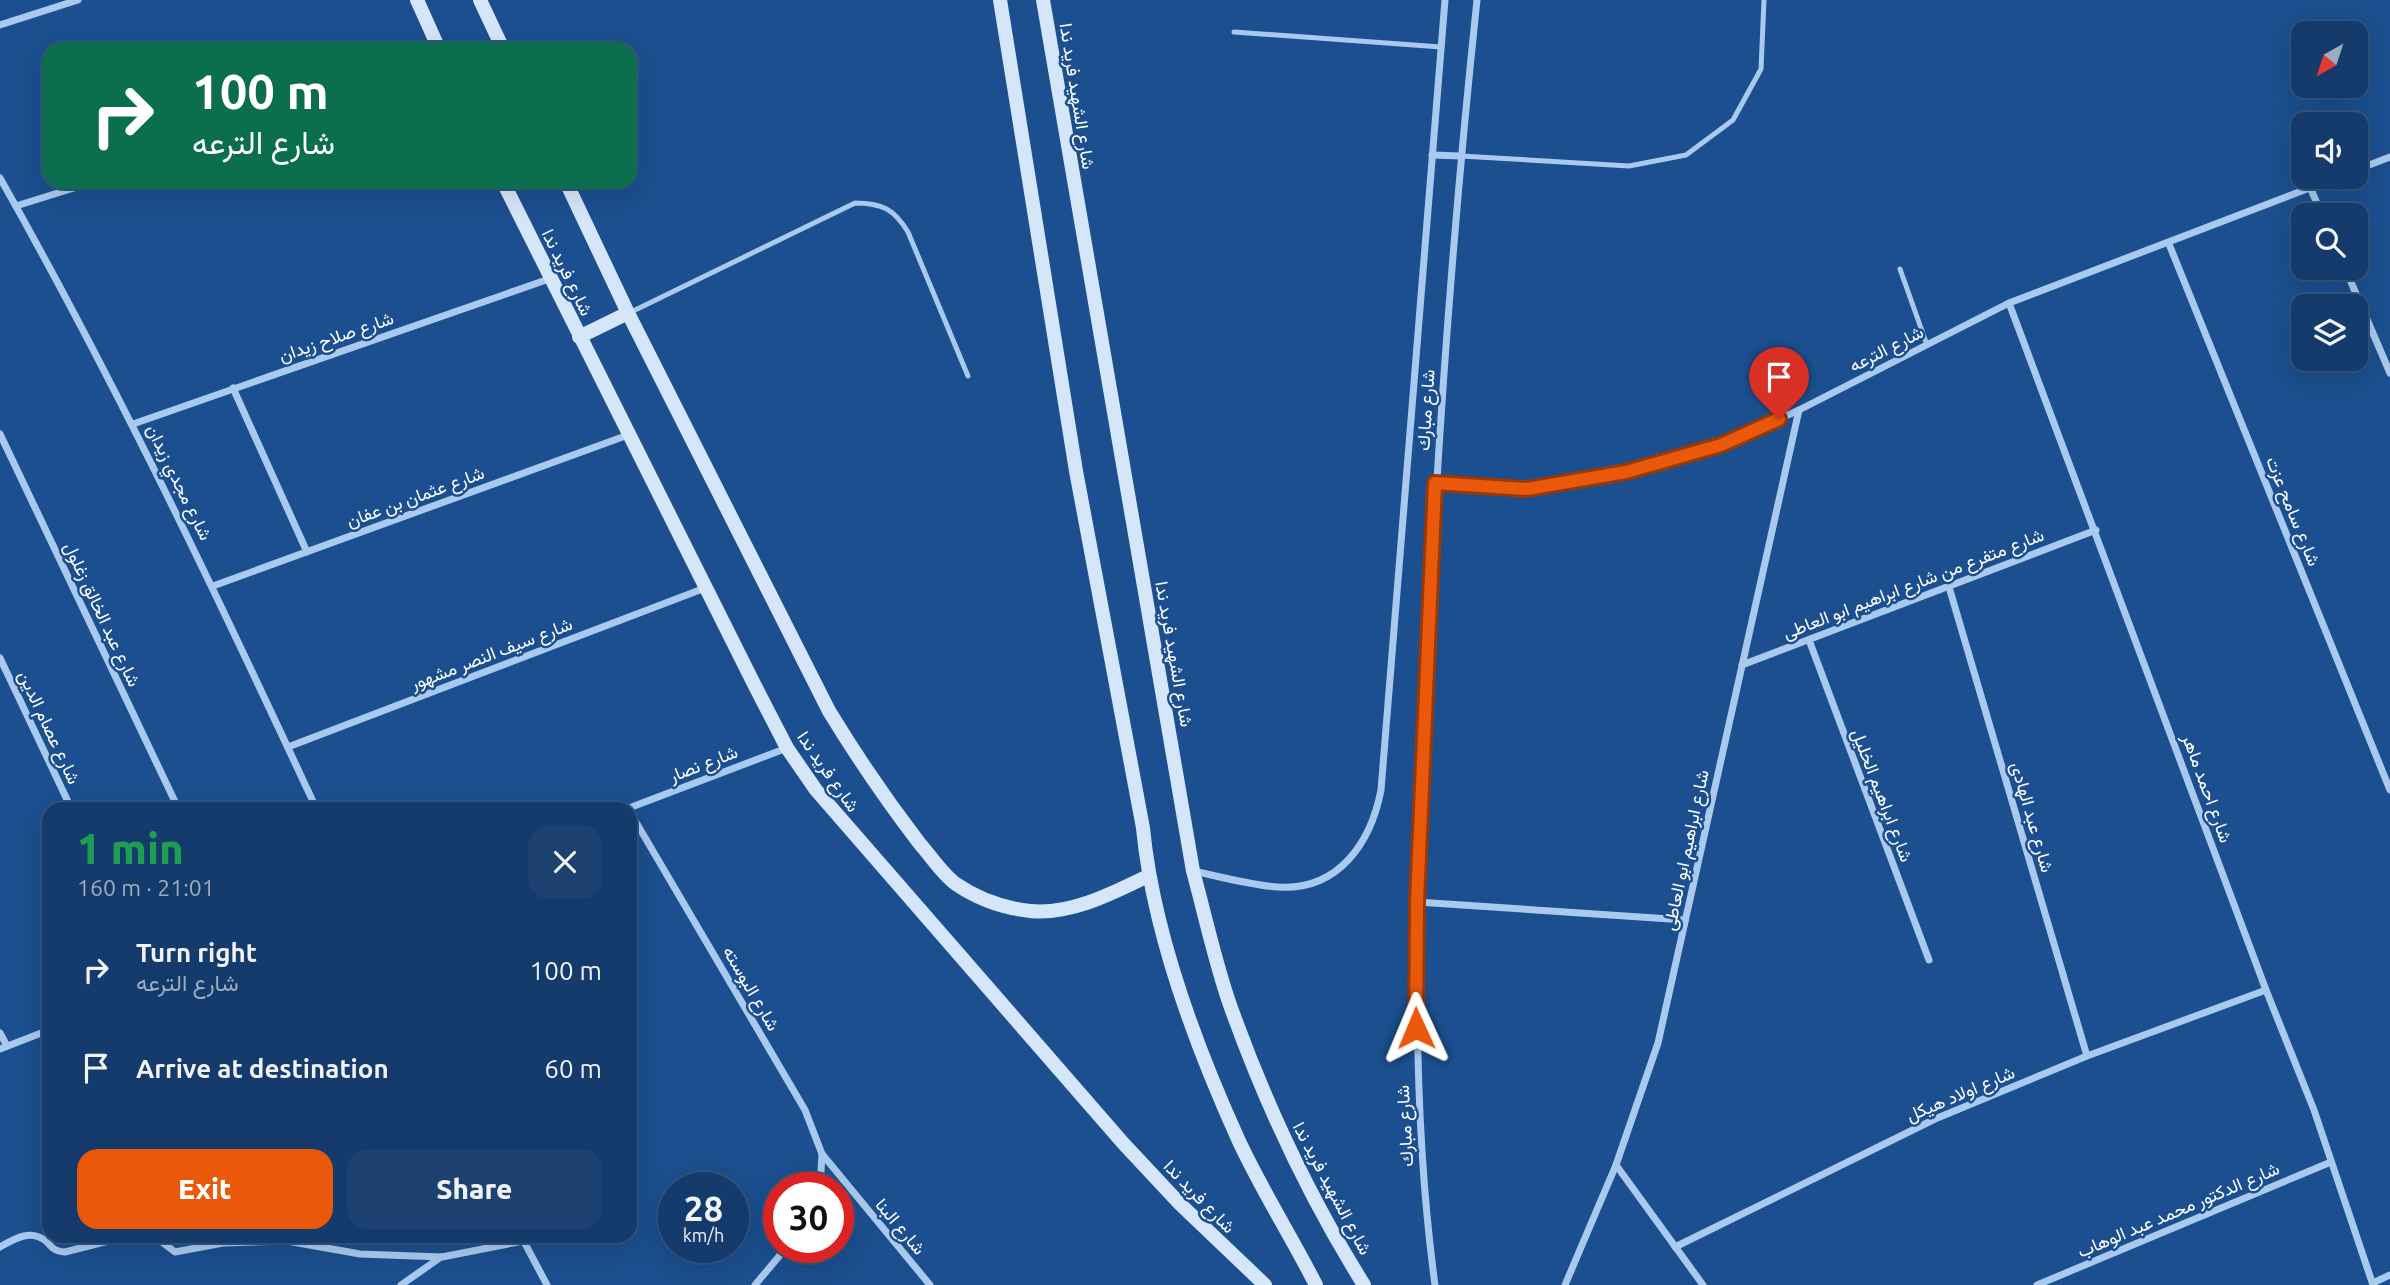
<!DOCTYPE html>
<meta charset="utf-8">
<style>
body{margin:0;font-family:Ubuntu,Vazirmatn,sans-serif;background:#1d4271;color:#f1f3f6;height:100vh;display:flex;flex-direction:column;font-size:26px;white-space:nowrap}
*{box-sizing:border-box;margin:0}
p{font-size:23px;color:#9dadc1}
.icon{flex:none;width:38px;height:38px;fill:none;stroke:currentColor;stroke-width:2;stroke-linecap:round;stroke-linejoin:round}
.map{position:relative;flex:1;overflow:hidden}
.details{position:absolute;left:42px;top:802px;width:595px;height:441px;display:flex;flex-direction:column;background:#143b6b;border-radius:21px;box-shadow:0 7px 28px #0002,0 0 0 2px #33557e}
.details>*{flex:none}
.guide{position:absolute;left:42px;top:42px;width:595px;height:147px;border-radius:21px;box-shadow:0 7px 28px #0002,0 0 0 2px #33557e;background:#0b6e4f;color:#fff;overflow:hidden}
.needle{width:46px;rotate:219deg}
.controls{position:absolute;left:2291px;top:21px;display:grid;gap:14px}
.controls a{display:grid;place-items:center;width:77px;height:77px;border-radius:14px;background:#143b6b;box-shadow:0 7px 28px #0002,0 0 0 2px #33557e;font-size:35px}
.speed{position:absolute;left:658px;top:1172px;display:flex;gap:14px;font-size:35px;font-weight:700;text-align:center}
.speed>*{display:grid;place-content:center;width:91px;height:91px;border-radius:50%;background:#143b6b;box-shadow:0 7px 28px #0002,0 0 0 2px #33557e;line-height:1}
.speed small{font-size:18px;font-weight:400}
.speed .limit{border:10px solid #d22;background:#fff;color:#111}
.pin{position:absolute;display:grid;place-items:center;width:60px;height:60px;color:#fff;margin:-72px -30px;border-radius:50% 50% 50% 0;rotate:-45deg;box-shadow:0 0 7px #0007}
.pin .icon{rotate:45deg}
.me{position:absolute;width:77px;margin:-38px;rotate:359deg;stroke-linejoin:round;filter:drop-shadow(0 0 5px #0008)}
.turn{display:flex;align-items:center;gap:24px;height:147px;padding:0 35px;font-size:32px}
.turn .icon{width:91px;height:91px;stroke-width:2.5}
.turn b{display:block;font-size:49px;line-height:60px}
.round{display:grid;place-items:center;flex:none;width:74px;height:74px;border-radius:21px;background:#1d4271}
.head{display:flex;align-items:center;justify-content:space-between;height:119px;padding:0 35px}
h1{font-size:42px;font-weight:800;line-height:52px;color:#1e9e55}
.primary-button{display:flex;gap:14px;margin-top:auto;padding:14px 35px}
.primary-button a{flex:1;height:80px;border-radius:21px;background:#ea580c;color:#fff;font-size:28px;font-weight:800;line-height:80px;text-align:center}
.primary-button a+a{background:#1d4271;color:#f1f3f6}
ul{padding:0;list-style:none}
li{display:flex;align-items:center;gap:21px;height:98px;padding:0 35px}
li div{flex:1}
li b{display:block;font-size:26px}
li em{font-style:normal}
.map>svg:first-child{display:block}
</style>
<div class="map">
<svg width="2390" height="1285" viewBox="0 0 2390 1285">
<rect width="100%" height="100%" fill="#1b4f8f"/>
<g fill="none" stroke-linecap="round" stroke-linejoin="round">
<g stroke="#a9c9ee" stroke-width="5">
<polyline points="1234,32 1441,47"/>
<polyline points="1461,156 1629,166 1686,155 1733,120 1761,69 1764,0"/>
<polyline points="1900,269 1927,345"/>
<path d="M629,313L855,203C882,203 894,209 908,232L968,376"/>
</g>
<g stroke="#a9c9ee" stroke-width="7">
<polyline points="0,25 78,0"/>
<polyline points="1432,155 1461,156"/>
<polyline points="2356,170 2390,157"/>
<path d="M0,178C116,383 217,595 316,808"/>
<polyline points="2310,187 2322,215"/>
<polyline points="16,206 93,182"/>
<polyline points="2169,244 2390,790"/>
<polyline points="2345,268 2390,373"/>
<polyline points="2009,303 2266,990 2314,1110 2373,1285"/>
<polyline points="233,388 307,552"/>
<polyline points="133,424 549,279"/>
<polyline points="0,434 178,808"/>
<polyline points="1435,483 1527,489 1626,472 1721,445 1799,410 2009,303 2338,177"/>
<polyline points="213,586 628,435"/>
<polyline points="1949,587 2087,1056"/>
<polyline points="1809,640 1929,960"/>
<polyline points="0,658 71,808"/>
<polyline points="1742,665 2096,530"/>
<polyline points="288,747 705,588"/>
<polyline points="629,808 787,748"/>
<polyline points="630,812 805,1110 822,1154 820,1188"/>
<path d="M1194,871C1221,877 1250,885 1278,887C1339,891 1371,842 1381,790L1445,0"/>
<polyline points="1417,902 1685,920"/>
<polyline points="0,1033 7,1046"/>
<polyline points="0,1049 49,1030"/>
<polyline points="822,1154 930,1285"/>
<polyline points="1616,1165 1703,1285"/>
<polyline points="154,1236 175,1252 223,1243 287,1241 360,1254 442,1257 523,1241"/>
<polyline points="521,1236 547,1285"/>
<path d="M0,1247C14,1239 31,1228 47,1242C53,1249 55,1251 65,1252L128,1236"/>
<polyline points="1675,1247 1935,1119 2087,1056 2266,990"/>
<polyline points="2373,1283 2390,1275"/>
<polyline points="401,1285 441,1257"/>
<polyline points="755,1285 786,1248"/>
<path d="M1435,1285C1409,1093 1417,903 1425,710C1435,473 1452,236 1477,0"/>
<polyline points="1565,1285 1616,1165 1658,1043 1799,410"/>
<polyline points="2037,1285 2331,1162"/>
</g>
<g stroke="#d6e6fa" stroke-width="14">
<polyline points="417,0 439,49"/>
<polyline points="480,0 503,49"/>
<path d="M1000,0L1076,471L1143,828C1153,932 1195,1044 1238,1139C1261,1189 1291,1236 1316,1285"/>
<path d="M1043,0L1193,871C1205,915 1215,962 1230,1005C1265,1103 1309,1197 1364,1285"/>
<polyline points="503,182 753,682 787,748 816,790 1123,1143 1180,1204 1265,1285"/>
<path d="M566,182L628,313L829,711C857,757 887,801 920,844C931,856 942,874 956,884C978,899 1003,908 1030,911C1071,915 1113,893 1148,876"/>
<polyline points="579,337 628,313"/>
</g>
</g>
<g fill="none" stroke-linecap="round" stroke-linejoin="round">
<defs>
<polyline id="route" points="1416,1028 1417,902 1435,483 1527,489 1626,472 1721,445 1779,419"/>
</defs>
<use href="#route" stroke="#983908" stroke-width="18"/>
<use href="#route" stroke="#ea580c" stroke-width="12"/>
</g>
<g text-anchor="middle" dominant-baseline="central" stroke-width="5" stroke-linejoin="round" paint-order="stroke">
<g font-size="18" fill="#fff" stroke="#1b4f8f">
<text transform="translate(1078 96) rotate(81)">شارع الشهيد فريد ندا</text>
<text transform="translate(568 272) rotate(64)">شارع فريد ندا</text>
<text transform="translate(336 336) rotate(-19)">شارع صلاح زيدان</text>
<text transform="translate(1886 348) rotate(-27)">شارع الترعه</text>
<text transform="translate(1425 410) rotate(-86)">شارع مبارك</text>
<text transform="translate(180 482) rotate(64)">شارع مجدي زيدان</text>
<text transform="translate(415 496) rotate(-20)">شارع عثمان بن عفان</text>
<text transform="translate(2294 511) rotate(68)">شارع سامح عزت</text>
<text transform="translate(1913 583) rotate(-21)">شارع متفرع من شارع ابراهيم ابو العاطى</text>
<text transform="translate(103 614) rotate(65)">شارع عبد الخالق زغلول</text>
<text transform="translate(491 653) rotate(-21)">شارع سيف النصر مشهور</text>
<text transform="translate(1175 654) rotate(80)">شارع الشهيد فريد ندا</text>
<text transform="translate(50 727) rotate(65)">شارع عصام الدين</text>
<text transform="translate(703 763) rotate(-21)">شارع نصار</text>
<text transform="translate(829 771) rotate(55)">شارع فريد ندا</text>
<text transform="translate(2208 788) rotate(70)">شارع احمد ماهر</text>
<text transform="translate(1883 795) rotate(69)">شارع ابراهيم الخليل</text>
<text transform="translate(2033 817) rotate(74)">شارع عبد الهادى</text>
<text transform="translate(1685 850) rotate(-78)">شارع ابراهيم ابو العاطى</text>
<text transform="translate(752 988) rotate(60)">شارع البوسته</text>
<text transform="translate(1960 1093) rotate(-23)">شارع اولاد هيكل</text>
<text transform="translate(1404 1126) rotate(-93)">شارع مبارك</text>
<text transform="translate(1333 1188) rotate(62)">شارع الشهيد فريد ندا</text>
<text transform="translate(1200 1196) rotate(46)">شارع فريد ندا</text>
<text transform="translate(2178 1209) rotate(-23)">شارع الدكتور محمد عبد الوهاب</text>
<text transform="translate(901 1226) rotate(50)">شارع البنا</text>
</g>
</g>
</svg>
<div class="controls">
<a><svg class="needle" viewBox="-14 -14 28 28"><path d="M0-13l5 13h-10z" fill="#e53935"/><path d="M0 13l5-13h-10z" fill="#9dadc1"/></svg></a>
<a><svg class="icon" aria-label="sound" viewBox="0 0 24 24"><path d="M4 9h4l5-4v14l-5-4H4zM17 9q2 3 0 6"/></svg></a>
<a><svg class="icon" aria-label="search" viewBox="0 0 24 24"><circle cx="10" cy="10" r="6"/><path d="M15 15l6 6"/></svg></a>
<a><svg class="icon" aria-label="layers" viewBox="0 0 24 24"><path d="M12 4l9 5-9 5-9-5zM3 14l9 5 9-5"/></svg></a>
</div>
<div class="speed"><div>28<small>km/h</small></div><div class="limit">30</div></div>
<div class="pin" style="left:1779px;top:419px;background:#d93025"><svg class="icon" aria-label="arrive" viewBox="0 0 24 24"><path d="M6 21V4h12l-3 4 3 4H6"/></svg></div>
<svg class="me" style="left:1416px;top:1028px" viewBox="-20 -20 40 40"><path d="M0-17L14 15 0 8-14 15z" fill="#ea580c" stroke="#fff" stroke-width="4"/></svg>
<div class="guide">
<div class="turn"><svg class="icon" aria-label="right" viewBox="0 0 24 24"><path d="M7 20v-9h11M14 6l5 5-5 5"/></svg><div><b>100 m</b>شارع الترعه</div></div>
</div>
<section class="details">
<div class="head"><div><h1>1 min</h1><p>160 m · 21:01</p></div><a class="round"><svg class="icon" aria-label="close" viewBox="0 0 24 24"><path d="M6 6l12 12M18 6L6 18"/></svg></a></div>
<ul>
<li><svg class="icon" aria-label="right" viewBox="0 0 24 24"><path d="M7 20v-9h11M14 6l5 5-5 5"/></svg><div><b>Turn right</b><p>شارع الترعه</p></div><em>100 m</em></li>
<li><svg class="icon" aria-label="arrive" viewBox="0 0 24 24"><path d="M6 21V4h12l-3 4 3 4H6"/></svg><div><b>Arrive at destination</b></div><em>60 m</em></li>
</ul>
<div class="primary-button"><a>Exit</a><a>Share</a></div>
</section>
</div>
